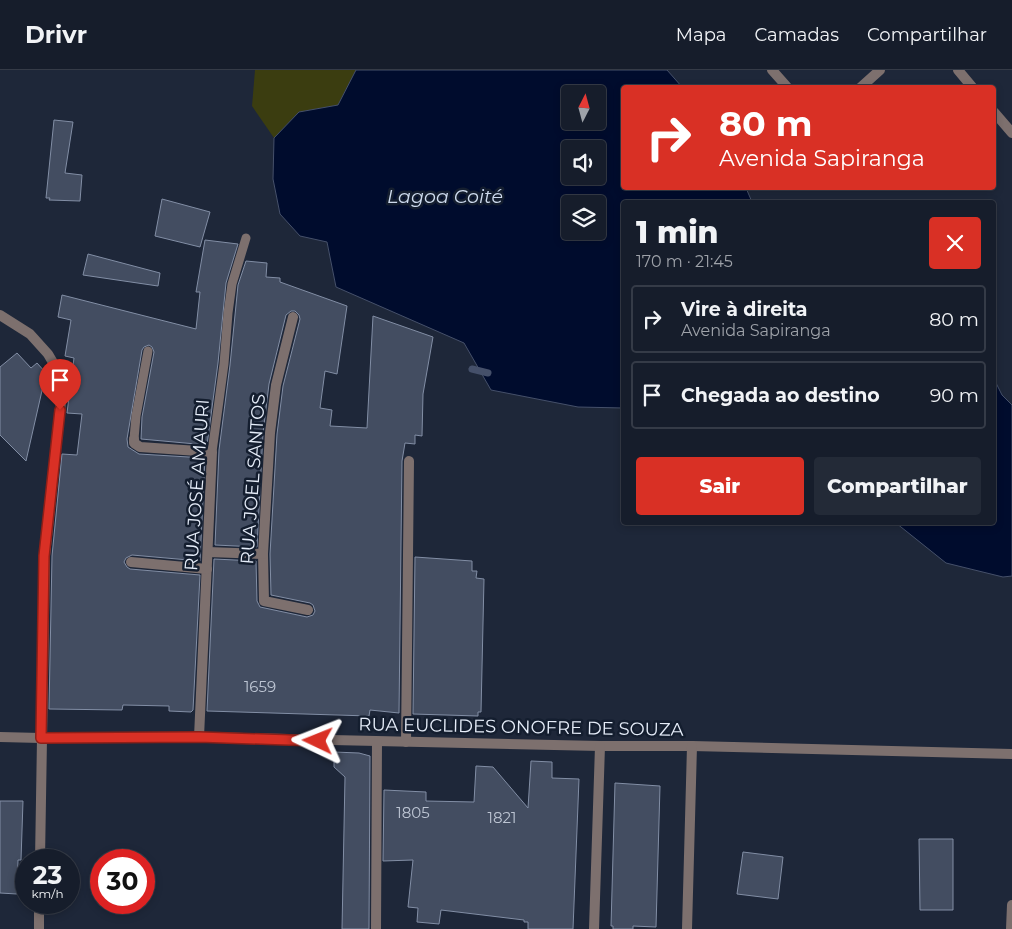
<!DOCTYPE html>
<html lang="pt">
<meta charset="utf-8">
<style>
body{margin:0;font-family:Montserrat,sans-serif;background:#232a37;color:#f1f3f6;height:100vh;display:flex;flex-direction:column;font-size:19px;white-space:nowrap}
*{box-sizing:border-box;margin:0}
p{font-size:16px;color:#9ea2a9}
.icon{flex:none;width:28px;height:28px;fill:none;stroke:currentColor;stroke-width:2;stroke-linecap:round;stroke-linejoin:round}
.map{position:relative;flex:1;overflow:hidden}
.drawer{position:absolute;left:621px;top:130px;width:375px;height:325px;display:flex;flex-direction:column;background:#161d2b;border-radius:5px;box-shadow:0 2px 8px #0003,0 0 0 1px #353b47}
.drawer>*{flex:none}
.top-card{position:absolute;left:621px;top:15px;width:375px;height:105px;border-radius:5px;box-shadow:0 2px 8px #0003,0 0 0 1px #353b47;background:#d93025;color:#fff;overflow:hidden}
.needle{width:32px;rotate:6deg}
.buttons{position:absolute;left:561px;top:15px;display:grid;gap:10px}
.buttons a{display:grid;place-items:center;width:45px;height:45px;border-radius:5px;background:#161d2b;box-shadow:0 2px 8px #0003,0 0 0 1px #353b47;font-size:25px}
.speed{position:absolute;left:15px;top:779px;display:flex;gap:10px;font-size:25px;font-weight:700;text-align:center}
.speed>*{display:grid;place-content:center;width:65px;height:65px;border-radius:50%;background:#161d2b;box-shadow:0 2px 8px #0003,0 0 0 1px #353b47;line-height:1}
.speed small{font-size:12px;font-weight:400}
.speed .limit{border:8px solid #d22;background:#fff;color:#111}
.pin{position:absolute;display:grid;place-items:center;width:42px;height:42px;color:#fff;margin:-51px -21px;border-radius:50% 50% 50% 0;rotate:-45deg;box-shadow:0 0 5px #0007}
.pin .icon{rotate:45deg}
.me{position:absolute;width:55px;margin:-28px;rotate:272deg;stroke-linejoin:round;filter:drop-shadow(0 0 4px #0008)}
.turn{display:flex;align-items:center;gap:18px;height:105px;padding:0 15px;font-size:22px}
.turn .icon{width:65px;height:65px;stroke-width:2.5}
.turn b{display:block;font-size:35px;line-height:42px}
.round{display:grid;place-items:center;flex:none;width:52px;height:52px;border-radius:5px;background:#232a37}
.summary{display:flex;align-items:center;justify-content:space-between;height:85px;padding:0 15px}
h1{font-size:30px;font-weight:800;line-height:38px}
.action{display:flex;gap:10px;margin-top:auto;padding:10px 15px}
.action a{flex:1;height:58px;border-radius:5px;background:#d93025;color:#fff;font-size:20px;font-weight:800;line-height:58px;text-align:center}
.action a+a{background:#232a37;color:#f1f3f6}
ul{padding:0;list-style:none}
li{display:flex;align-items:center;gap:15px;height:68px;margin:0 10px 8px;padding:0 5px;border:2px solid #353b47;border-radius:5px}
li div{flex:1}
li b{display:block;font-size:19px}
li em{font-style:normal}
header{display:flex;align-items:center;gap:30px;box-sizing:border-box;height:70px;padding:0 25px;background:#161d2b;border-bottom:1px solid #353b47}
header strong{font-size:24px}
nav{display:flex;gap:28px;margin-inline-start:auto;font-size:18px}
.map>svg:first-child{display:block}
</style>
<header>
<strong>Drivr</strong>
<nav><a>Mapa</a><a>Camadas</a><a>Compartilhar</a></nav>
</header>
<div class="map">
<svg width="1012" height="859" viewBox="0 0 1012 859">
<rect width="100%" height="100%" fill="#1e2739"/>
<polygon fill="#3b3d10" points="255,0 356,0 338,35 299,42 274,68 252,36"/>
<g fill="#000c2d" stroke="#45506a" fill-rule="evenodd">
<path d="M356,0H667L682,17L624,18V118H746L752,132H624V338L578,337L491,320L464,273L336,217L327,172L300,166L280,144L273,109L274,68L299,42L338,35ZM570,24H598V51H570ZM570,79H598V106H570ZM570,134H598V161H570Z"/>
<polygon points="994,309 1002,325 1012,335 1012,506 1003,507 946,493 896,453 994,452"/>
</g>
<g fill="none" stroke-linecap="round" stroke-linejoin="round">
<polyline stroke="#45506a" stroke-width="7" points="472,299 488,303"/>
</g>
<g fill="#434d61" stroke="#828ea5">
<polygon points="54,50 73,52 65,103 82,105 80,131 49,130 50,128 46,128"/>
<polygon points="162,129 210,142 200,177 155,166"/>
<polygon points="205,170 238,174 226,213 218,293 207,375 141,369 142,347 154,282 152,277 149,275 144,277 142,280 127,369 128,377 139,384 205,388 200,491 132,485 126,488 124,492 127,497 130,499 200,505 193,640 191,642 169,641 169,636 123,635 122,640 49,639 52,486 62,384 77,385 82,344 67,343 74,288 65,286 71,250 58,247 62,225 196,259 200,222 196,222"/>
<polygon points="88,184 160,203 158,216 83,205"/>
<polygon points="246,191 267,193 266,207 280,208 280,212 347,236 337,304 325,301 320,338 332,340 330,356 367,358 373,246 433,267 423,324 422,366 415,365 415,374 405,373 402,391 399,643 370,640 369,646 207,641 214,489 256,491 257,531 260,537 307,547 313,545 315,541 313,535 310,533 271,525 270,484 277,364 283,316 300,249 299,245 295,241 291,241 286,245 269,314 263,363 257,477 215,475 219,380 230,295 238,215"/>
<polygon points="17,283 31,298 37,293 46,303 26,391 0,365 0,297"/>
<polygon points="415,487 472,491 472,501 477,501 476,508 484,509 481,642 478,642 478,646 413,644"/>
<polygon points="334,682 359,683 370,686 369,859 342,859 345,707 334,697"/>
<polygon points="531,691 552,692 552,708 579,709 573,859 528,859 528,852 524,852 524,850 441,840 439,854 417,852 418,838 408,837 413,790 383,791 384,720 426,722 426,731 474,732 476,696 493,697 528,738"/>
<polygon points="615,713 660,716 656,857 633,856 633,859 613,859 613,856 611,856"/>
<polygon points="0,731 23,731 21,790 18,790 17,824 0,823"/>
<polygon points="919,769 953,769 953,840 920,840"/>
<polygon points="743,782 783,787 778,829 737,824"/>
</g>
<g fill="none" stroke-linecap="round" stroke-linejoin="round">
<g stroke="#7d706e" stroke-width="9">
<polyline points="134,369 136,346 148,281"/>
<polyline points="212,382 224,294 228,243 232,214 246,168"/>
</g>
<g stroke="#7d706e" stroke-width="10">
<polyline points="772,0 788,18"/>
<polyline points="958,0 973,18"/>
<polyline points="860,18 880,0"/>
<polyline points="994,42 1012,63"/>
<polyline points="0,245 30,264 48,284 55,296 62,322 45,486 40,790"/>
<polyline points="293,247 276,315 270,363 263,484 264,531 308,540"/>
<polyline points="134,369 134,373 140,377 212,382 199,667"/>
<polyline points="208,482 263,484"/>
<polyline points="131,492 207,499"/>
<polyline points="0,667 41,668 199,667 600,676 692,676 1012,684"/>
<polyline points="406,672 409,391"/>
<polyline points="39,859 39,832"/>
<polyline points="376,859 377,672"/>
<polyline points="594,859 600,676"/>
<polyline points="687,859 692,676"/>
<polyline points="1011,859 1012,835"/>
</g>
</g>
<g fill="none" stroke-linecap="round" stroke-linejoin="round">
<defs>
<polyline id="route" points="60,340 44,486 41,668 199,667 318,671"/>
</defs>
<use href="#route" stroke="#8d1f18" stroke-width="12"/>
<use href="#route" stroke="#d93025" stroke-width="9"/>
</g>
<g text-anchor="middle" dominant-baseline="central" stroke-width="5" stroke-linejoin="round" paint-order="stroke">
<g font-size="15" fill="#bdc5d3">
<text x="260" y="616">1659</text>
<text x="413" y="742">1805</text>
<text x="502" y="747">1821</text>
</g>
<g font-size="18" fill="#e6edf9" stroke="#141e2f">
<text transform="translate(253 409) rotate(-86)">RUA JOEL SANTOS</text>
<text transform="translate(197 415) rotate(-86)">RUA JOSÉ AMAURI</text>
<text transform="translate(521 657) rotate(1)">RUA EUCLIDES ONOFRE DE SOUZA</text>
</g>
<g font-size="19" font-style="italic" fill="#cedbee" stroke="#141e2f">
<text x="445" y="126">Lagoa Coité</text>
</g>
</g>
</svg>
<div class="buttons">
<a><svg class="needle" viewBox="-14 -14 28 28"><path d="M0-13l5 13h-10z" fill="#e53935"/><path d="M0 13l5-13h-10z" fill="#9ea2a9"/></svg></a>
<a><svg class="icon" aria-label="sound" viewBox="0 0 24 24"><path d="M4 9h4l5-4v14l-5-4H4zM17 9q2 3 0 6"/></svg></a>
<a><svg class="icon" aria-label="layers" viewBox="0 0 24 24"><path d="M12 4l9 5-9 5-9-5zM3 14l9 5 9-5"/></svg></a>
</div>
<div class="speed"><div>23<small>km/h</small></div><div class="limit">30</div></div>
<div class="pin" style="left:60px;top:340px;background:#d93025"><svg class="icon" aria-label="arrive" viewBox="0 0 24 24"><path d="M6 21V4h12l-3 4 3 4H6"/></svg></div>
<svg class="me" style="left:318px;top:671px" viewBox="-20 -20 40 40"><path d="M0-17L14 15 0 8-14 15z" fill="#d93025" stroke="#fff" stroke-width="4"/></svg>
<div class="top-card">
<div class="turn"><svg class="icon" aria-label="right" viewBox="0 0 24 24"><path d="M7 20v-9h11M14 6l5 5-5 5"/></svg><div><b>80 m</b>Avenida Sapiranga</div></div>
</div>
<section class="drawer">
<div class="summary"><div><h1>1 min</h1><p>170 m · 21:45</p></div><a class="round" style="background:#d93025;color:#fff"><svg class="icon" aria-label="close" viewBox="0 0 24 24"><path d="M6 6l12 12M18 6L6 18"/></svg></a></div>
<ul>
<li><svg class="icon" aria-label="right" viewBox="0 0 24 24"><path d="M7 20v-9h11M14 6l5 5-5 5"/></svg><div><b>Vire à direita</b><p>Avenida Sapiranga</p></div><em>80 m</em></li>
<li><svg class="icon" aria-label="arrive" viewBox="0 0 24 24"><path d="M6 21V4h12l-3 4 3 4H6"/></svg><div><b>Chegada ao destino</b></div><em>90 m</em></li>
</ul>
<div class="action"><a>Sair</a><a>Compartilhar</a></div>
</section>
</div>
